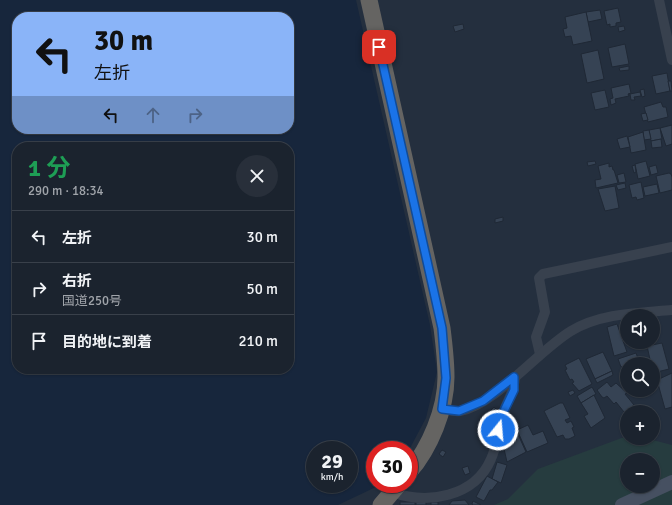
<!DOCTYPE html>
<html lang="ja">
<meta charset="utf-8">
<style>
body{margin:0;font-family:Signika,"Noto Sans JP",sans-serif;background:#282f3a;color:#f1f3f6;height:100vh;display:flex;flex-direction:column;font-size:15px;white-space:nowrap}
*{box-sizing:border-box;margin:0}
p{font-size:13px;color:#a0a4aa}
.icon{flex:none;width:22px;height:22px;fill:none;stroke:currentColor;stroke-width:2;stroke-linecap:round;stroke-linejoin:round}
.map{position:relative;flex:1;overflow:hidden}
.details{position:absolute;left:12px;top:142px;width:282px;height:232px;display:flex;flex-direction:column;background:#1b232e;border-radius:16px;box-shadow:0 1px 3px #0004,0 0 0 1px #39404a}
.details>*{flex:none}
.hud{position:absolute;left:12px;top:12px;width:282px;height:122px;border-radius:16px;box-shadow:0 1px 3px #0004,0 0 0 1px #39404a;background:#8ab4f8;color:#111;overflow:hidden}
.fabs{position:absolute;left:620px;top:309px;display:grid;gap:8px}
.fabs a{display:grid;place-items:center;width:40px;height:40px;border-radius:50%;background:#1b232e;box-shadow:0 1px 3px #0004,0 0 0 1px #39404a;font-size:20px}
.speed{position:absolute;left:306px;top:441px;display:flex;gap:8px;font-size:20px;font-weight:700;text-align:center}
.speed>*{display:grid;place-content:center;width:52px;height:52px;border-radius:50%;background:#1b232e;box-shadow:0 1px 3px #0004,0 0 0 1px #39404a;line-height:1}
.speed small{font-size:10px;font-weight:400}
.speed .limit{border:6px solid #d22;background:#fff;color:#111}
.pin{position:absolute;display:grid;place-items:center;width:34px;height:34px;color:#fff;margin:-17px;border-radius:8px;box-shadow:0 2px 6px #0006}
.me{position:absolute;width:44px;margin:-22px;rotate:17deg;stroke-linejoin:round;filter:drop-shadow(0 0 3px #0008)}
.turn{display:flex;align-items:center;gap:14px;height:84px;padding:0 16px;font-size:18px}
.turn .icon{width:52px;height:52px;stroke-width:2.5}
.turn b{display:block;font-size:28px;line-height:34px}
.lanes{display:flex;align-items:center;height:38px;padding:0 16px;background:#0003;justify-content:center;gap:20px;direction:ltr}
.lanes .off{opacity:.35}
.round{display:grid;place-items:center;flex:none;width:42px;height:42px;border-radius:21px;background:#282f3a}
.headline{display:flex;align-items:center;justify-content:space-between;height:68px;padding:0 16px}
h1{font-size:24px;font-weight:700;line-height:30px;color:#1e9e55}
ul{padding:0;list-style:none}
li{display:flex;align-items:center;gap:12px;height:52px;padding:0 16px;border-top:1px solid #39404a}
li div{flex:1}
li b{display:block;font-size:15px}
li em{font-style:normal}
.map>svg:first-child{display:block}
</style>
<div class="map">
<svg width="672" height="505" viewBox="0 0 672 505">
<rect width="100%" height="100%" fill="#242f3e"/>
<path fill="#263c3f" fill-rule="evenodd" d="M627,436V438H645L672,445V505H494L508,499L538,469ZM627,460H653V486H627Z"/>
<path fill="#17263c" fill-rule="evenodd" d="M0,0H356L430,325L437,372L426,418L409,450H375V484H379L376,487L338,505H0ZM17,17H289V129H17ZM17,147H289V369H17ZM315,450H349V484H315Z"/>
<g fill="#364354" stroke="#1f2835">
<polygon points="618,8 621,22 616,23 616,26 610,27 610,24 607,25 604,11"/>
<polygon points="600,10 602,19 588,22 586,12"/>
<polygon points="586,12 592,41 573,45 571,36 565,37 563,29 567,28 565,17"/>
<polygon points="463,24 464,29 455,32 453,26"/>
<polygon points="624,26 625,30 619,32 618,27"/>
<polygon points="625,44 629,64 612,67 608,48"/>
<polygon points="598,50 604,79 587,83 581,54"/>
<polygon points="629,66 629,70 620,71 619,68"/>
<polygon points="667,73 670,91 656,94 652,76"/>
<polygon points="668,81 671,81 672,91 670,91"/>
<polygon points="629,84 631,93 628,94 629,96 615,99 616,103 611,105 610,99 613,98 611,88"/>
<polygon points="644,89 645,96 642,97 640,90"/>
<polygon points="605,90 609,107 595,110 591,93"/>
<polygon points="640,92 641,96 634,97 635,100 631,100 630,94"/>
<polygon points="661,102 663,107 666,107 668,117 648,122 644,107"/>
<polygon points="646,113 648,120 643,121 641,114"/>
<polygon points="672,125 672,144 666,146 660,128"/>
<polygon points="660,128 662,139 651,141 649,130"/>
<polygon points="649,130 651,139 644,140 643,131"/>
<polygon points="643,132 646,150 631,153 628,137"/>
<polygon points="627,136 630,147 620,149 617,139"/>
<polygon points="661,139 662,147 652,148 651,141"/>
<polygon points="595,161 596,164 588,166 587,162"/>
<polygon points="646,161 650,176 638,179 635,164"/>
<polygon points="609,163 609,167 612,166 613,170 614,170 618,183 596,188 595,180 601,179 598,166"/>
<polygon points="635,165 636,172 634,173 632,166"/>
<polygon points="656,165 658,173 651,175 649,167"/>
<polygon points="624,173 626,182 619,183 617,175"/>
<polygon points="669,173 671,174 672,177 672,190 660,193 656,176"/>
<polygon points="641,182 644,198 637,200 636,197 632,198 629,185"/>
<polygon points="625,183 626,188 618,190 616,185"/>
<polygon points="657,184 659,193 645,196 643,187"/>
<polygon points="615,186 619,208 605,211 598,189"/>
<polygon points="503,217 503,221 495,223 495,219"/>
<polygon points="617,324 627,352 614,356 607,327"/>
<polygon points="653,331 657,341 653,343"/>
<polygon points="637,342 642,342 644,347 639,349 634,345"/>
<polygon points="642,342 652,342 653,343 644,347"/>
<polygon points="662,343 669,369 657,372 658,374 653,376 653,364 651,364 647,346"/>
<polygon points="603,352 612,371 595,379 586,359"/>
<polygon points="636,353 640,364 627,364 627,378 624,366 621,367 618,359"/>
<polygon points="579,358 592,384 579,391 572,383 574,382 572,379 570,380 565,370 567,369 565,365"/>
<polygon points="612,371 613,375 597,383 595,379"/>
<polygon points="672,373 672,407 665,409 657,380"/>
<polygon points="607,382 611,387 616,383 627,393 625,394 634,405 624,412 616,402 614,404 607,396 604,398 602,397 597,390"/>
<polygon points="592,387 596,394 581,403 577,396"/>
<polygon points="573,390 575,393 570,396 568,392"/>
<polygon points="594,395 605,418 591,428 584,416 588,414 581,403"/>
<polygon points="560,403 563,403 570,418 565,420 567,423 571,421 574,427 572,428 575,436 569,439 565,439 563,435 557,437 544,411"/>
<polygon points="494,407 497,410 494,413 491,410"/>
<polygon points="513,419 516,427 509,430 506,423"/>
<polygon points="528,425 533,435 543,431 548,443 527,452 517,430"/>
<polygon points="517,432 526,452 507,462 502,440 506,438 505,436"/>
<polygon points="442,450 446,452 443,457 439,454"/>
<polygon points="497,462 507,465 501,483 492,479"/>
<polygon points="468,466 470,473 465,475 462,468"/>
<polygon points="487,476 498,482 492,490 490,490 484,501 476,497"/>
<polygon points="465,500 469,505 449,505 452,501"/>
<polygon points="473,501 481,505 473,505 472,504"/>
<rect x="400" y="502" width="15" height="3"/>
<rect x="416" y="502" width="10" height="3"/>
<rect x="431" y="502" width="7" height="3"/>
</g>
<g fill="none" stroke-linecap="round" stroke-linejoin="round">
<g stroke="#38414e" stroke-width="10">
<polyline points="659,0 672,60"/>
<polyline points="540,354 536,337 545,312 539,278 543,274 672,247"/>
<path d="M442,409C447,410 455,412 460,411C496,404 538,351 571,331C601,313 638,313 672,310"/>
<path d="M392,492C427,505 475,497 491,459C497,446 498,431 502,417C506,401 514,395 515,377"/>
</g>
<polyline stroke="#465061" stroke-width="14" points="622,505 672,482"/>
<g stroke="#656462" stroke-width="17">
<path d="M369,0L442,328C444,344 446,360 446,377C446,409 430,448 409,472"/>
<polyline points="381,505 399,484"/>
</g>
</g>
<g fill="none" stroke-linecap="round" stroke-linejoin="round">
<defs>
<polyline id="route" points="379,47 442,328 446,378 442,409 459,411 483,401 514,377 514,390 502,415 498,430"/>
</defs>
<use href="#route" stroke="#114b97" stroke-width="10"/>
<use href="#route" stroke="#1a73e8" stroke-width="7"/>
</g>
</svg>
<div class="fabs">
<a><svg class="icon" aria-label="sound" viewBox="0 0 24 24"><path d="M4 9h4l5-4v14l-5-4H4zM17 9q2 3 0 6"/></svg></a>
<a><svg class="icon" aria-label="search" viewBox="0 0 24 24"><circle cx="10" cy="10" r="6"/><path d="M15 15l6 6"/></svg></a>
<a>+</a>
<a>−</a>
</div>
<div class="speed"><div>29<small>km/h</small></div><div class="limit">30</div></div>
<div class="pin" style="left:379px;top:47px;background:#d93025"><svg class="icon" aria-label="arrive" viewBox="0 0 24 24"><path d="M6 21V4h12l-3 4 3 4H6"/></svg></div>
<svg class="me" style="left:498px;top:430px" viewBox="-20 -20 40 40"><circle r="17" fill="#1a73e8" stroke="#fff" stroke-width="3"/><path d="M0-11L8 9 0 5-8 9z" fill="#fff"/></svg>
<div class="hud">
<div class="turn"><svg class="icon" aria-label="left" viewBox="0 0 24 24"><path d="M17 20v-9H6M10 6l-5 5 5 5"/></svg><div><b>30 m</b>左折</div></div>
<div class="lanes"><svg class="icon" aria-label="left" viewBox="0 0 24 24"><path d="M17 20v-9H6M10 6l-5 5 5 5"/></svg><svg class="icon off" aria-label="ahead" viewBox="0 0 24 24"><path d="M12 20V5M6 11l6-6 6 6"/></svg><svg class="icon off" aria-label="right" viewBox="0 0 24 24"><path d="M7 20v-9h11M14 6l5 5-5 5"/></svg></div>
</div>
<section class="details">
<div class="headline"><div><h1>1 分</h1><p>290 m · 18:34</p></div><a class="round"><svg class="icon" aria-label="close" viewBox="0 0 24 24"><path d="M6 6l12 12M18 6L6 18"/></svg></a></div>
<ul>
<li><svg class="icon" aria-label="left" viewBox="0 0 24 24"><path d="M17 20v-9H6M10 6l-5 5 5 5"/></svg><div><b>左折</b></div><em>30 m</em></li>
<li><svg class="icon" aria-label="right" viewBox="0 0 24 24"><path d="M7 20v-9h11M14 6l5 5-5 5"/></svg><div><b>右折</b><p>国道250号</p></div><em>50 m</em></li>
<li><svg class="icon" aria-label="arrive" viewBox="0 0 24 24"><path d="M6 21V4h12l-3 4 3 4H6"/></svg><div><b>目的地に到着</b></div><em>210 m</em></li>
</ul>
</section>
</div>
